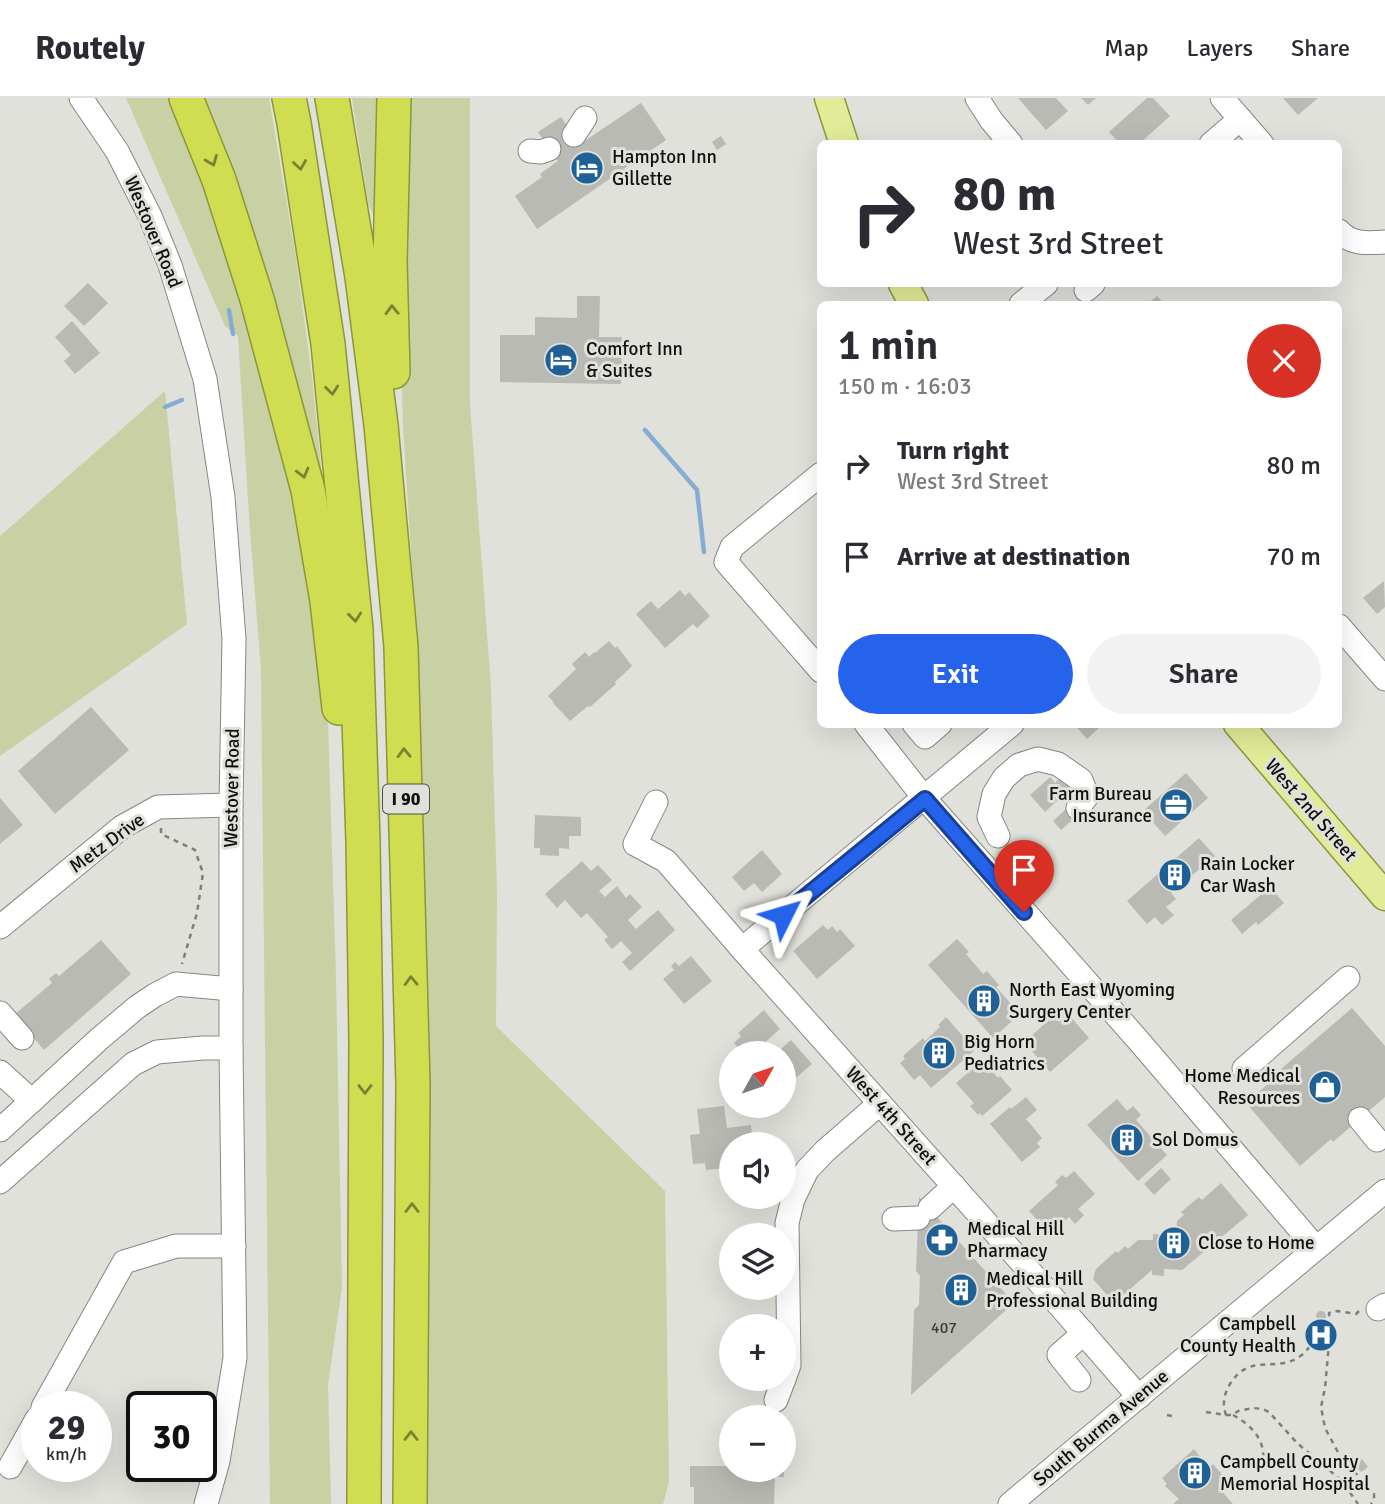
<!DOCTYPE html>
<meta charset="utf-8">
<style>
body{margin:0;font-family:Signika,sans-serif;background:#f2f2f3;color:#2b2b33;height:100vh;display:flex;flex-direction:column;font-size:26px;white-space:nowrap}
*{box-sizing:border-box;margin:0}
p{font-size:23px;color:#7c7c81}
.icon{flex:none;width:38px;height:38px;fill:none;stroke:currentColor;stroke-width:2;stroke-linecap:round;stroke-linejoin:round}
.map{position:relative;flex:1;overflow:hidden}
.drawer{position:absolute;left:817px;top:203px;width:525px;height:427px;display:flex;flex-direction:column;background:#fff;border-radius:10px;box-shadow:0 7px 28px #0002}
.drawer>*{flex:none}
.banner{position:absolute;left:817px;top:42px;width:525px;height:147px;border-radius:10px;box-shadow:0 7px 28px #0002;background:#fff;color:#2b2b33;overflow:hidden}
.needle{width:46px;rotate:50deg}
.tools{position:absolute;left:719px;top:943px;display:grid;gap:14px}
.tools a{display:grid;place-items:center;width:77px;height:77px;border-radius:50%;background:#fff;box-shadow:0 7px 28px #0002;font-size:35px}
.speed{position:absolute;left:21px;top:1293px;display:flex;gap:14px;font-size:35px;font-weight:700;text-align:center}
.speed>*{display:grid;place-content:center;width:91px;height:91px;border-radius:50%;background:#fff;box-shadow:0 7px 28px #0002;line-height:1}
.speed small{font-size:18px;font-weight:400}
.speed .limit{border:4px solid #111;border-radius:10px;background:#fff;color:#111}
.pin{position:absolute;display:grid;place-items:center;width:60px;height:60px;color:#fff;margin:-72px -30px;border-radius:50% 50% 50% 0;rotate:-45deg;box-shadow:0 0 7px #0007}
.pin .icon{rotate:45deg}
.me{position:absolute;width:77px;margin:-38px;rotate:50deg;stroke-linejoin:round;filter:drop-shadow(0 0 5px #0008)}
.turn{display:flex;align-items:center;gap:24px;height:147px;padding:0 21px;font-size:32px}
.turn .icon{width:91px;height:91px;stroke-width:2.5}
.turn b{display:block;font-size:49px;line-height:60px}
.round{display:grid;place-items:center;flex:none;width:74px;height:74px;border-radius:37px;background:#f2f2f3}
.headline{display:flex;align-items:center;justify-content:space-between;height:119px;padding:0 21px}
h1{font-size:42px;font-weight:600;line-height:52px}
.action{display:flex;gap:14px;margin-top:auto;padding:14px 21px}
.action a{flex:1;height:80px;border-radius:42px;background:#2563eb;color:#fff;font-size:28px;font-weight:600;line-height:80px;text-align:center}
.action a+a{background:#f2f2f3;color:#2b2b33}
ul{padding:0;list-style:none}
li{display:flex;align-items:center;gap:21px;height:91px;padding:0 21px}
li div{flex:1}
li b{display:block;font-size:26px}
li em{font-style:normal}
header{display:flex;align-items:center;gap:42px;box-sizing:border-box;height:98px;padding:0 35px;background:#fff;border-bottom:2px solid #e1e1e2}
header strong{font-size:33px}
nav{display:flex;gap:38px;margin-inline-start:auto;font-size:24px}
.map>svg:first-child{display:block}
</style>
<header>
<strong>Routely</strong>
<nav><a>Map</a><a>Layers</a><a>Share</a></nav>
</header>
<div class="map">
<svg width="1385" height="1406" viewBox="0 0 1385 1406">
<rect width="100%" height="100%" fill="#e0e1da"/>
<g fill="#c9d0a4">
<polygon points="126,0 175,0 259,236 312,486 328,625 336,879 342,1189 328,1287 331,1406 270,1406 261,573 249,418 238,238 225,228"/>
<polygon points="197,0 269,0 295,154 312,279 325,409"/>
<polygon points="352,0 385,0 377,126 368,105"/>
<polygon points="402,0 470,0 470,306 491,589 497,796 496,928 665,1093 669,1383 663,1406 428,1406 420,597 403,328 399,171"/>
<polygon points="165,293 187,526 0,658 0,438"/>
</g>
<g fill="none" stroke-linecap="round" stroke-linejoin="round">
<g stroke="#85add3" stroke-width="4.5">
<polyline points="229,212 233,236"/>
<polyline points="165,309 182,302"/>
<polyline points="645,332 697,392 704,454"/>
</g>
</g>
<g fill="#b9bab3">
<polygon points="1018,0 1056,0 1068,13 1046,32"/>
<polygon points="1081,0 1096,0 1088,7"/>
<polygon points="1147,0 1153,0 1170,18 1139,46 1120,46 1109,34"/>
<polygon points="1283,0 1318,0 1298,17"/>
<polygon points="641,5 666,42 537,131 515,98 542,79 540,76 558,63 538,34 561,19 580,46"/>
<polygon points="721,38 726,46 717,52 712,44"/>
<polygon points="88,185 108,205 84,228 64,208"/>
<polygon points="577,198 600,198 599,239 622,239 621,286 500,284 500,237 535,237 535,219 577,220"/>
<polygon points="1157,198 1165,206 1147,206"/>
<polygon points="72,223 100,255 75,276 64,263 71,257 55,239"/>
<polygon points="1384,483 1385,509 1377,516 1363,500"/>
<polygon points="680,492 685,498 689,494 710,518 697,530 693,526 665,550 636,516 651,503 658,511"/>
<polygon points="609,543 615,550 617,548 632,568 615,584 616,586 590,609 588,608 570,623 553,605 554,604 548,598 576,571 572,566 585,554 589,559 594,554 595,555"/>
<polygon points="91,609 129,652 55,716 18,673"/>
<polygon points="1074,626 1103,626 1087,641"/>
<polygon points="1186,675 1208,700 1165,738 1143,713"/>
<polygon points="1063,677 1073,688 1045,714 1030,697 1050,679 1055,685"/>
<polygon points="0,700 23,727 0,746"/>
<polygon points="1069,708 1077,718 1061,732 1053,723"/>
<polygon points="535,717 581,719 581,738 569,738 569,751 559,750 559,758 540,757 540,750 534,750"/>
<polygon points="1199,740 1215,758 1171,795 1176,801 1166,809 1174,817 1162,827 1155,819 1147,826 1127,803"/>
<polygon points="762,752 782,776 762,794 754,785 744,793 732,779"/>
<polygon points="582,763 591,773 598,767 612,782 599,793 605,799 617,788 626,800 630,796 642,809 628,822 636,831 658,812 675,832 630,873 622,864 632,855 621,843 612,851 604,842 608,839 587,815 581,820 565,802 557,810 545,796"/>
<polygon points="1270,789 1284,805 1258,827 1256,824 1242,836 1231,822"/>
<polygon points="823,827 828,832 832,828 837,834 840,831 855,848 817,881 793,853"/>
<polygon points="957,841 969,854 966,856 983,876 987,873 999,887 996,889 1020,916 993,940 928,867"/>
<polygon points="101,842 131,876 44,952 14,917 52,885 49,881 56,875 59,878"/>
<polygon points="691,858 712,883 684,906 663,881 674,872 671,868 675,864 679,868"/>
<polygon points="1063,910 1089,940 1050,974 1024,944"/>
<polygon points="1352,910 1385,948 1385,999 1333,1044 1331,1041 1300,1068 1246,1005 1276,979 1274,977"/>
<polygon points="764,912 780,931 752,956 743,956 734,945 741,938 738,935"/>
<polygon points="946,919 975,952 931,990 920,977 914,982 900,965 905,961 903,958 923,940 925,943 940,929 938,927"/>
<polygon points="791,942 812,966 784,990 784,956 775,956"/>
<polygon points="983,962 998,980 1000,978 1012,992 982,1018 980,1015 978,1017 970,1008 974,1005 956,985"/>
<polygon points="1026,999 1037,1012 1026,1021 1042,1040 1037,1045 1040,1049 1022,1064 990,1026 1010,1009 1011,1011"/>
<polygon points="1117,1001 1127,1013 1133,1008 1141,1017 1136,1022 1167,1057 1138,1083 1087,1027"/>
<polygon points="724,1008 727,1030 751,1027 753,1046 732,1046 732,1062 726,1062 727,1070 706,1072 705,1065 693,1066 690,1037 700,1036 697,1011"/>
<polygon points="1161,1070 1171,1081 1154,1097 1144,1086"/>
<polygon points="1074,1073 1095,1096 1078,1111 1084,1117 1075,1126 1069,1119 1049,1136 1029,1113 1058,1087 1055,1084 1062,1077 1066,1080"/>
<polygon points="1221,1085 1248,1117 1182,1172 1164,1171 1164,1178 1152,1177 1152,1172 1114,1205 1093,1181 1096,1171 1116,1153 1118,1155 1125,1148 1128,1151 1138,1142 1153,1142 1153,1136 1171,1137 1171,1141 1176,1141 1177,1123 1184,1117 1181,1114 1199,1099 1202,1102"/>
<polygon points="919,1099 1014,1205 911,1297 914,1212 919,1207 920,1178 916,1173"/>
<circle cx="1321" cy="1218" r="5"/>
<polygon points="1194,1351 1209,1370 1213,1366 1228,1383 1219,1390 1233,1406 1173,1406 1179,1401 1165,1388 1167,1386 1162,1380"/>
<polygon points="1362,1361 1368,1369 1361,1374 1355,1367"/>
<polygon points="690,1368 732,1368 732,1372 784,1372 784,1379 775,1379 774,1406 694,1406 694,1389 690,1389"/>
</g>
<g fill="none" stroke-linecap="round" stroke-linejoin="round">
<defs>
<g id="minor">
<polyline points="81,0 117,53 150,118 170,167 205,281 223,399 234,541 231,707 231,950 235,1260 218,1363 206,1406"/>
<polyline points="977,0 991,22 1011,46"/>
<polyline points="1222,0 1262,46"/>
<polyline points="574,37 585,20"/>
<polyline points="1211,46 1240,21"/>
<polyline points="530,53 541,54 549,51"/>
<path d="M1339,133C1351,147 1368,145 1385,144"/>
<polyline points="1086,192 1093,186"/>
<polyline points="1021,206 1046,186"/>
<polyline points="821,376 732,449 726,464 821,573"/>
<polyline points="1339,528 1385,581"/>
<polyline points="866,626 925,701 1138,942 1316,1150"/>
<polyline points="914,626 925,639 940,626"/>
<polyline points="656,704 635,746 666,763 742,851 1033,1177 1139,1299"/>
<polyline points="998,738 989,719 994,696 1004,680 1019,667 1038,661 1058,666 1081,682 1087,698 1078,710"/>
<polyline points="0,829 122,729 158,709 231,707"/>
<polyline points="742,851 1012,626"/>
<polyline points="0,915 22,940"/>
<polyline points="1244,971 1348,880"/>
<polyline points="0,974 32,1003"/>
<polyline points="1360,1021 1377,1042"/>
<polyline points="0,1032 98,942 137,909 155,897 176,886 231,891"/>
<polyline points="0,1084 133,966 157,954 203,950 231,950"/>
<polyline points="930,1110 954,1088"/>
<polyline points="894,1121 918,1120"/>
<polyline points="1378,1211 1385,1207"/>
<polyline points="784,1281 789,1267 787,1125 793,1101 807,1072 825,1053 879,1006"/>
<polyline points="1079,1282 1059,1257 1084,1235"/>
<polyline points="776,1302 784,1281"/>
<polyline points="43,1309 124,1164 176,1148 234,1148"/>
<polyline points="10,1369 37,1321"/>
<polyline points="1010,1406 1385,1093"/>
</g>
<g id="major">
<polyline points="829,0 844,46"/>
<polyline points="903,186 914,206"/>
<polyline points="1238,626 1385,798"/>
</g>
<g id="highway">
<polyline points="186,0 219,82 257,201 308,392 327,503 339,610"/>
<polyline points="289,0 294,25 328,246 356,531 363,743 366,942 364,1406"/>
<polyline points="332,0 362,179 381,327 401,549 413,986 410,1406"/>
<polyline points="393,274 390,164 394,0"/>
</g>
</defs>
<use href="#minor" stroke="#868781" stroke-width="25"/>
<use href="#major" stroke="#8c963a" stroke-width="31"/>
<use href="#highway" stroke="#8c963a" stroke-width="36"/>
<g stroke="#7e7f7a" stroke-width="2.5" stroke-dasharray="5 5" stroke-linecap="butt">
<polyline points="161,730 161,736 195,752 203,775 197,815 182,866"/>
<polyline points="1359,1213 1356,1216 1337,1213 1329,1215 1330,1234 1325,1290 1321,1309 1325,1330 1340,1358 1374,1395 1374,1401 1371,1406"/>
<path d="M1206,1314L1226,1317C1222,1306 1224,1296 1230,1286C1250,1254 1275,1275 1299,1259C1312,1251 1313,1239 1319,1227L1327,1226"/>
<polyline points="1167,1317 1176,1319"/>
<polyline points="1226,1317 1233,1317 1238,1313 1253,1310 1263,1311 1269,1314 1297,1345 1342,1383 1358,1406"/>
<path d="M1233,1317C1256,1330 1268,1346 1262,1373"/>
</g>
<use href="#minor" stroke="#fff" stroke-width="23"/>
<use href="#major" stroke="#e2eb97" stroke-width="28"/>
<use href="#highway" stroke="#cfdd51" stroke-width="33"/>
</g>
<defs><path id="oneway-chevron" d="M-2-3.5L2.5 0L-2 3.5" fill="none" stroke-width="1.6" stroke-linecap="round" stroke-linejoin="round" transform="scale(1.75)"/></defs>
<g stroke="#798133">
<use href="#oneway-chevron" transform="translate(212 63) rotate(68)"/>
<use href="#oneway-chevron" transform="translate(300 67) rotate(81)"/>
<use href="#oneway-chevron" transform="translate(392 212) rotate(-92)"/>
<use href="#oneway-chevron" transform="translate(332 292) rotate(84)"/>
<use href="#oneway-chevron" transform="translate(303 375) rotate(75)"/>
<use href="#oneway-chevron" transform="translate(355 519) rotate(84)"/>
<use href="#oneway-chevron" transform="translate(404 655) rotate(-92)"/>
<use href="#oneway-chevron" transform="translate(411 883) rotate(-92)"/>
<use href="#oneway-chevron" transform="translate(365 991) rotate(90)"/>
<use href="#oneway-chevron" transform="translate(412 1110) rotate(-90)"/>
<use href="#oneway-chevron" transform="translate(411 1338) rotate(-90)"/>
</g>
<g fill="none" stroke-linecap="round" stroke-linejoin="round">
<defs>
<polyline id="route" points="783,817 925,701 1024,814"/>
</defs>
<use href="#route" stroke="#184099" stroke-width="18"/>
<use href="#route" stroke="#2563eb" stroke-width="12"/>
</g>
<defs>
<symbol id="hotel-disc" viewBox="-11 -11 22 22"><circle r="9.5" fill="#1f6096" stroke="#e0e1da"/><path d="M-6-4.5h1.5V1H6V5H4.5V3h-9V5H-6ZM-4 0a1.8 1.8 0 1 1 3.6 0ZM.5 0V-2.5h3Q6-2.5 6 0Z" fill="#fff"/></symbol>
<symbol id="office-disc" viewBox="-11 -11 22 22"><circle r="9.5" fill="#1f6096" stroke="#e0e1da"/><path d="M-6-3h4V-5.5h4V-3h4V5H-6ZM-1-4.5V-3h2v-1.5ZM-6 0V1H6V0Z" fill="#fff"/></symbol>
<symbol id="building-disc" viewBox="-11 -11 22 22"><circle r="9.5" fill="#1f6096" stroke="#e0e1da"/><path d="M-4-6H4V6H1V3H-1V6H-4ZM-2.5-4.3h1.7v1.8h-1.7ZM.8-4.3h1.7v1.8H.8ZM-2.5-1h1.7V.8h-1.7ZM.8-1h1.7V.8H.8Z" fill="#fff"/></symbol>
<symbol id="shop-disc" viewBox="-11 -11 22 22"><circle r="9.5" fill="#1f6096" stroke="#e0e1da"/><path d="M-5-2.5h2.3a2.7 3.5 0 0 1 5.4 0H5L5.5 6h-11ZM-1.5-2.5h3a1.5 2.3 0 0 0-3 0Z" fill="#fff"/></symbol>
<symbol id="pharmacy-disc" viewBox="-11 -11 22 22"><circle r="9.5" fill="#1f6096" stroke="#e0e1da"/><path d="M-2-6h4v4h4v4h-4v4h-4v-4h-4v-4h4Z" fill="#fff"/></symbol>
<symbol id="hospital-disc" viewBox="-11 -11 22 22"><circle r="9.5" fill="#1f6096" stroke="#e0e1da"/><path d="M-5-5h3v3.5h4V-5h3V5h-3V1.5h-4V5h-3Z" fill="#fff"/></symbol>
</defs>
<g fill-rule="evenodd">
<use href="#hotel-disc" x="568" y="51" width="38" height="38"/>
<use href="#hotel-disc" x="542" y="243" width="38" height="38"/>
<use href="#office-disc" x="1157" y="688" width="38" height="38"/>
<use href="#building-disc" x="1156" y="758" width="38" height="38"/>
<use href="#building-disc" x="965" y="884" width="38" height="38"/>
<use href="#building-disc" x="920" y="936" width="38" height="38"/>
<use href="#shop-disc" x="1306" y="970" width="38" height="38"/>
<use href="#building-disc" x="1108" y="1023" width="38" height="38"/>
<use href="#pharmacy-disc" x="923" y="1123" width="38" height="38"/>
<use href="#building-disc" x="1155" y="1126" width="38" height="38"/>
<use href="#building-disc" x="942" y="1173" width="38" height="38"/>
<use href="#hospital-disc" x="1302" y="1218" width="38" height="38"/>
<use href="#building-disc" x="1176" y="1356" width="38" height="38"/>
</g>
<g text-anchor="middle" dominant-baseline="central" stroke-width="6" stroke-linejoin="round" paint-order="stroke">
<g font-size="16" fill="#3a3b37">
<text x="944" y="1230">407</text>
</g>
<rect fill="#e0e1da" stroke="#4e4f4b" stroke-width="2" x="383" y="686.5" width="46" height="29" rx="5"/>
<g font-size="18" font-weight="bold" fill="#10110e">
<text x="406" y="701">I 90</text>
</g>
<g font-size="19" fill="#10110e" stroke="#e0e1da" text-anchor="start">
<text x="612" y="59">Hampton Inn<tspan x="612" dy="22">Gillette</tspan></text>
<text x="586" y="251">Comfort Inn<tspan x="586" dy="22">&amp; Suites</tspan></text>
<text x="1152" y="696" text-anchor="end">Farm Bureau<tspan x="1152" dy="22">Insurance</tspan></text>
<text x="1200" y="766">Rain Locker<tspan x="1200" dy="22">Car Wash</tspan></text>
<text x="1009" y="892">North East Wyoming<tspan x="1009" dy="22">Surgery Center</tspan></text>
<text x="964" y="944">Big Horn<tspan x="964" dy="22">Pediatrics</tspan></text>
<text x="1300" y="978" text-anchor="end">Home Medical<tspan x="1300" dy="22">Resources</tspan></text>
<text x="1152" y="1042">Sol Domus</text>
<text x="967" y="1131">Medical Hill<tspan x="967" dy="22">Pharmacy</tspan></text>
<text x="1198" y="1145">Close to Home</text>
<text x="986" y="1181">Medical Hill<tspan x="986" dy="22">Professional Building</tspan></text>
<text x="1296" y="1226" text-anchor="end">Campbell<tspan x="1296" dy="22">County Health</tspan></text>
<text x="1220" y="1364">Campbell County<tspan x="1220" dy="22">Memorial Hospital</tspan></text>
</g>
<g font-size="19" fill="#10110e" stroke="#e0e1da">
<text transform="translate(153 134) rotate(67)">Westover Road</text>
<text transform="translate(232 690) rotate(-89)">Westover Road</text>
<text transform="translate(1311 712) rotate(49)">West 2nd Street</text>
<text transform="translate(107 745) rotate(-36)">Metz Drive</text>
<text transform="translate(891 1018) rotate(48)">West 4th Street</text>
<text transform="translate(1101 1330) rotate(-40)">South Burma Avenue</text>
</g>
</g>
</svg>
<div class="tools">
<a><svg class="needle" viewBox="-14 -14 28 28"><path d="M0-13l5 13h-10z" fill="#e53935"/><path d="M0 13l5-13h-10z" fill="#7c7c81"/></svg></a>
<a><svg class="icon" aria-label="sound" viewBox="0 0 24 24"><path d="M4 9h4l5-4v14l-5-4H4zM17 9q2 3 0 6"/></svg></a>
<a><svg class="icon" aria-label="layers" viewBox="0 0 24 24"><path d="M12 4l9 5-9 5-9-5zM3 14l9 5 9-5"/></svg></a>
<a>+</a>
<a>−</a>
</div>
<div class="speed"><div>29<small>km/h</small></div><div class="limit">30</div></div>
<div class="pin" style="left:1024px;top:814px;background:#d93025"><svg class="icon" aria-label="arrive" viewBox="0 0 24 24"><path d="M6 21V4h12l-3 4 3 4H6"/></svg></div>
<svg class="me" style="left:783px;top:817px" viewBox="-20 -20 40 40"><path d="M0-17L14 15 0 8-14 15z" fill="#2563eb" stroke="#fff" stroke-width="4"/></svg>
<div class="banner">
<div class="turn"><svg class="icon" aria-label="right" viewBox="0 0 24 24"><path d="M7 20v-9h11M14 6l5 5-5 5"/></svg><div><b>80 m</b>West 3rd Street</div></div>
</div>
<section class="drawer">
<div class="headline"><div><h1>1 min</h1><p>150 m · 16:03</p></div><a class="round" style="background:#d93025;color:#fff"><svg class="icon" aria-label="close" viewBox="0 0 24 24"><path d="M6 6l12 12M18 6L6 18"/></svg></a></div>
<ul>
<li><svg class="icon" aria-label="right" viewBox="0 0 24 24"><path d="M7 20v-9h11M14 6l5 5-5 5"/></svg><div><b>Turn right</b><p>West 3rd Street</p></div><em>80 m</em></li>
<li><svg class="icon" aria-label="arrive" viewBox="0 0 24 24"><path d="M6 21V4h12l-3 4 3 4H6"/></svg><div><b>Arrive at destination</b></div><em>70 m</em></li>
</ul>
<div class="action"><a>Exit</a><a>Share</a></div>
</section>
</div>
